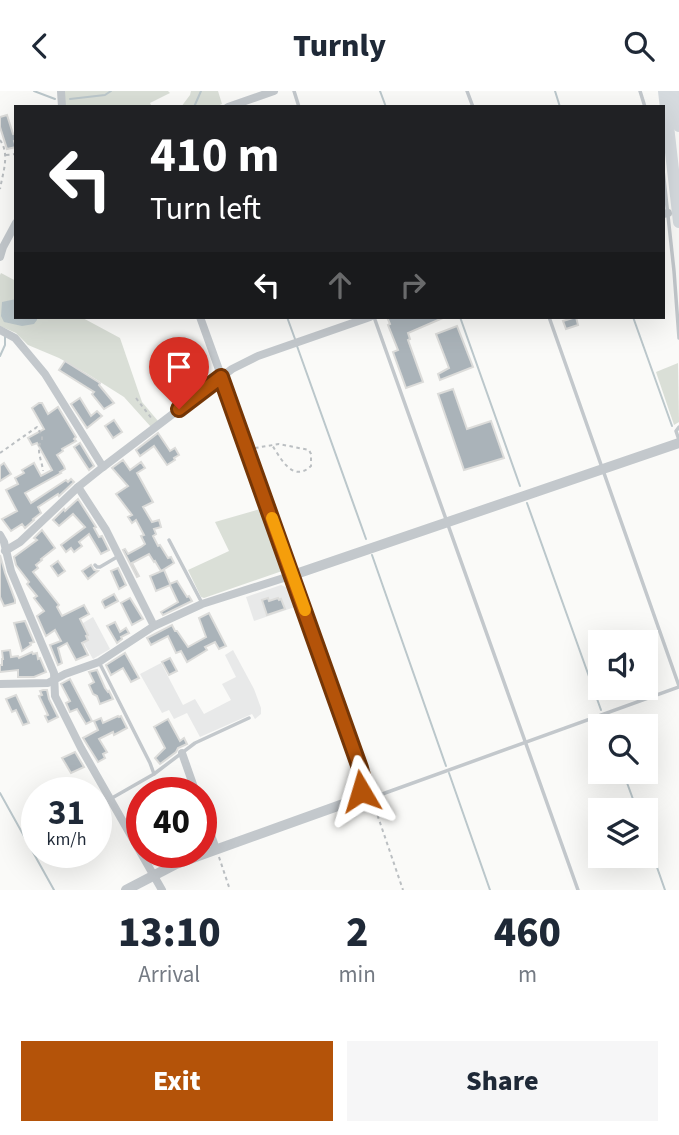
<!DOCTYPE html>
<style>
body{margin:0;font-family:"Source Sans 3",sans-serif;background:#f6f6f7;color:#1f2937;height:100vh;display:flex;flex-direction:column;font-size:26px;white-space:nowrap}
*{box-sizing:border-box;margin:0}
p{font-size:23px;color:#747a83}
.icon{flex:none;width:38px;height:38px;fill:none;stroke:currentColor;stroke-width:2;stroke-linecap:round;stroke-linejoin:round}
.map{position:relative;height:799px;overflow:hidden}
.drawer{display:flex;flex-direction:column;background:#fff;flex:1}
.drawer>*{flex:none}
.guide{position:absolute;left:14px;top:14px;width:651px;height:214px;border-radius:0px;box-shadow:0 7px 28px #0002;background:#202124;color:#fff;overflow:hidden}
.tools{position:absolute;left:588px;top:539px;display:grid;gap:14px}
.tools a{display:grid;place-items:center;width:70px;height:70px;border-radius:0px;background:#fff;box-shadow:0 7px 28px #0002;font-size:35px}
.speed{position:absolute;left:21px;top:686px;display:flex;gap:14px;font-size:35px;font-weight:700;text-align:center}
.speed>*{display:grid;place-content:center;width:91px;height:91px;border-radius:50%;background:#fff;box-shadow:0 7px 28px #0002;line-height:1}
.speed small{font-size:18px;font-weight:400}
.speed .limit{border:10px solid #d22;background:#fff;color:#111}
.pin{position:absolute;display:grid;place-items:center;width:60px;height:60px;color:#fff;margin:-72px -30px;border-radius:50% 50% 50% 0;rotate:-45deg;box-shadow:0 0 7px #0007}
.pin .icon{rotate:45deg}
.me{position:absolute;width:77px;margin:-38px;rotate:353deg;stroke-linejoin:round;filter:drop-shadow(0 0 5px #0008)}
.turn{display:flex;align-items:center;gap:24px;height:147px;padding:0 21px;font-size:32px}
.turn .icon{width:91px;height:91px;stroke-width:2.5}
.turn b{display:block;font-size:49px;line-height:60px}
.lanes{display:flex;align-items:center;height:66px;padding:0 21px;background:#0003;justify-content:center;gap:35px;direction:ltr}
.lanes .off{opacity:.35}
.eta{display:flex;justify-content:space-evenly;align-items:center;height:119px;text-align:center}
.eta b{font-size:42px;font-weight:800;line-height:49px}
.cta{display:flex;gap:14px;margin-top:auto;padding:14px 21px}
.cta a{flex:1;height:80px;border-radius:0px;background:#b45309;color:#fff;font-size:28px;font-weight:800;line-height:80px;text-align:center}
.cta a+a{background:#f6f6f7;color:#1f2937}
header{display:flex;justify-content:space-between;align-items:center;height:91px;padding:0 21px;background:#fff;font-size:32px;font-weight:800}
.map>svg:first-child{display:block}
</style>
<header><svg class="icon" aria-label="back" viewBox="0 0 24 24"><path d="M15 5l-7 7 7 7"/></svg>Turnly<svg class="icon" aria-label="search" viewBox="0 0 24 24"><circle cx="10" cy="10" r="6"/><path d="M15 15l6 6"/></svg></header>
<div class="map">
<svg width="679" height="799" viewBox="0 0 679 799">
<rect width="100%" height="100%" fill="#fafaf8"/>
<g fill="#e8e9e9">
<polygon points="281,494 288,497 295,516 254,530 246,506"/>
<polygon points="93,526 110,558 93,568 75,537"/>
<polygon points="233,559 254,598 261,617 261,623 255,628 252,623 200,646 187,622 174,628 169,619 162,622 140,583 161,572 183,614 195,608 204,623 231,609 222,593 236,586 225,564"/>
<polygon points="146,761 187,761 153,775"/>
</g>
<g fill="#dadfd7">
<polygon points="64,0 168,0 170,2 150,12 152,16 64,16"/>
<polygon points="191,0 218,0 222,13 215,16 181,16 190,4"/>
<polygon points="1,182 16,190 16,226 81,226 120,247 142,311 158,330 151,336 124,306 86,282 59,267 28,254 16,242 0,235 0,184"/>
<polygon points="678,272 679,331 674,334 656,281"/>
<polygon points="264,417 285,479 204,507 201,506 188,479 229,460 215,431"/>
</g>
<polygon fill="#bbc7cb" points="16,208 16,226 37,226 37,229 34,233 22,235 4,231 1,225 2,211"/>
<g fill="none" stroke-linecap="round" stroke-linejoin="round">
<g stroke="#bbc7cb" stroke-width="2">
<polyline points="34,0 55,8"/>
<polyline points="380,0 386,16"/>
<polyline points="555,0 560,16"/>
<polyline points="70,8 105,4 111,0"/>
<polyline points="194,16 201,0"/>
<polyline points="287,226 295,248"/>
<polyline points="460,226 520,395"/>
<polyline points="633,226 672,335"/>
<polyline points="297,255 366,448"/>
<polyline points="0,265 5,254 5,244"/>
<polyline points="527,412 601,619"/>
<polyline points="372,464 446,675"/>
<polyline points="604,626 607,635"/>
<polyline points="623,681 637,719"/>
<polyline points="449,682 490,799"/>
<polyline points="0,702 54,799"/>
<polyline points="646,745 665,799"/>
</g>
</g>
<g fill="#aab3b9" stroke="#dcdcda" stroke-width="2">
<polygon points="7,24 13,43 16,42 16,49 14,50 16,56 7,58 0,36 0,26"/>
<polygon points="387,226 445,226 408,242 410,248 408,249 423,291 406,297 393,261 398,259 388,234 390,233"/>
<polygon points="576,226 578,234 566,238 563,230"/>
<polygon points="457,235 473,276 440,289 438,283 449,277 436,243"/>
<polygon points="65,270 100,292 99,294 114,312 104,318 92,303 94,301 59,279"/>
<polygon points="453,298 467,338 491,330 504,367 464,379 438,303"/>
<polygon points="80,307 91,325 97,320 102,325 87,337 71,313"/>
<polygon points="39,312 42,312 48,323 58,316 76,346 74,348 76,350 62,358 63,360 57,364 64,375 65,378 60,381 61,382 25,402 31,412 66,389 68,391 71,388 74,391 59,405 58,403 38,416 41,422 33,428 34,429 25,437 22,433 11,440 2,428 17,420 6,399 18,393 15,387 24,382 22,379 34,372 41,385 52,379 37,352 32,354 28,347 44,338 32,317"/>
<polygon points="114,329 122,341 113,347 105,335"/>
<polygon points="158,342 170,360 175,357 179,364 174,367 175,369 167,374 154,355 140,365 136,359"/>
<polygon points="80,352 94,375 89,379 74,356"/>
<polygon points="123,369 130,379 141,371 145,377 137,382 153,411 143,416 152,431 159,429 161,436 154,438 156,443 153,445 158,455 160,454 168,467 171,466 174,472 161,480 155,470 154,471 149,463 132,472 139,485 137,486 123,459 125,458 128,463 141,456 145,453 141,445 144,444 136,429 132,432 128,426 132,424 116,403 128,395 112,377"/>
<polygon points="4,372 11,383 0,390 0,375"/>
<polygon points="78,408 96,436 94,437 99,446 102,445 109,459 101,463 89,443 79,451 82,455 74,461 71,457 66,461 61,454 85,436 73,423 59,435 53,429 64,418 65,420"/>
<polygon points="42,439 55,457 41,468 42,469 36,474 38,477 33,481 59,514 57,516 62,525 84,514 89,523 80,528 88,544 86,545 88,549 82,552 88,564 76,569 67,552 58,557 62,572 58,574 50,554 61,550 55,539 46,545 45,543 37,525 44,520 34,507 37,505 27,493 29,491 16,474 14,466 37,449 34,447"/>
<polygon points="0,464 5,482 15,509 15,512 4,515 0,506"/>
<polygon points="58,470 65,480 58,485 51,475"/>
<polygon points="91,474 94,479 98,480 88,488 82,480"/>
<polygon points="118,477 126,494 119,498 111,480"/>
<polygon points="164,479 170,493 177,490 187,506 189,505 192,510 163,524 161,521 178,511 170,494 156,500 150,485"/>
<polygon points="114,503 118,510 105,517 102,511 103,509"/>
<polygon points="130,507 143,528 132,534 121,512"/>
<polygon points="268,507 269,510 278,507 279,509 281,508 285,518 267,524 262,509"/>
<polygon points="209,522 226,555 219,558 215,551 205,556 207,559 187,571 181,560 176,562 168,545 151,554 147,547 172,534 175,540 177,540 188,556 206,546 199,527"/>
<polygon points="25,530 34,551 30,552 31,554 22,560 14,532"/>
<polygon points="115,531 120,541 126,537 129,542 121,546 122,548 117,552 107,535"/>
<polygon points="10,559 11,566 18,565 19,567 32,561 33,563 37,562 38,568 40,567 46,581 34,586 18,586 18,579 0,581 0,574 2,574 2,568 3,568 2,560"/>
<polygon points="125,562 139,587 131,591 123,577 111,584 106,574"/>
<polygon points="170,567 177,580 169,584 162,571"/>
<polygon points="97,579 105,597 108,601 109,600 113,608 100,613 97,605 93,603 89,594 94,591 89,581"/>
<polygon points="70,588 92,630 86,633 77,618 70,621 66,612 70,610 61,593"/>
<polygon points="43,599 47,599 49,608 58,626 48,631 45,625 48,624 39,605 42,604 40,600"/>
<polygon points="16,604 29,632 23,634 16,619 12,621 6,608"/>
<polygon points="118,625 119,626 121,625 127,637 114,644 113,641 99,648 107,661 103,663 105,667 98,671 83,647 98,639 94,630 101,627 103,632"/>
<polygon points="168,628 180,650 184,647 187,653 178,657 176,661 160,673 155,667 165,657 154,636"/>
<polygon points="75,661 84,676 71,682 62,667"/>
</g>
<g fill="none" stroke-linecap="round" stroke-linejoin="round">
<g stroke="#bbbfc2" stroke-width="2" stroke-dasharray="3.5 3.5" stroke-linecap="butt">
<path d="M0,49C10,63 3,81 0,98"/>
<polyline points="6,64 16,63"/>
<polyline points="136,307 152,328"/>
<path d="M255,357L279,353L309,359L311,363V375C293,392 281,368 272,354"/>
<path d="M0,362L37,336L42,345V349C35,358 42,369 43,380"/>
<polyline points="373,711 403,799"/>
<polyline points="219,766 230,799"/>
</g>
<g stroke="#c3c8cc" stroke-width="3.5">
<polyline points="294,0 299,16"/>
<polyline points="467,0 473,16"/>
<polyline points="640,0 645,16"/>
<polyline points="663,79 674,180 679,247"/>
<polyline points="374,226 578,799"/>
<polyline points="549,226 679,595"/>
<polyline points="679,336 676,340 679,349"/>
<polyline points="169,449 202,512"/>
<polyline points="95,474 97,476 100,476 117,466"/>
<polyline points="100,573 150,672 154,683"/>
<polyline points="362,700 374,706 679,596"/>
<polyline points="112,707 154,683 195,652 249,627"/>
</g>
<g stroke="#c3c8cc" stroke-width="8">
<polyline points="61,0 62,16"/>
<polyline points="228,16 274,0"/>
<polyline points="663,123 668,122"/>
<polyline points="0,166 3,156 16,132"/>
<polyline points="0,239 15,247 45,283 103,376"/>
<polyline points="78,396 106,439 154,535"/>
<polyline points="0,444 4,451 11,480 54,582 55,605 81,657 162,799"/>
<polyline points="5,460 20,451 78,396 103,376 232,278 258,265 370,226"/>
<polyline points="0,593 48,592 65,583 99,571 154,535 202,513 293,484 200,226"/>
<polyline points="182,662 196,702"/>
<polyline points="201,716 216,758"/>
</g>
<path stroke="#c3c8cc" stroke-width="10" d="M126,799L176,773L346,712C362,702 365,695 360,677L293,484L679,352"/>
<g stroke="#d6dbdf" stroke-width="12">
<polyline points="664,0 679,131"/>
<polyline points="675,0 679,35"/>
</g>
</g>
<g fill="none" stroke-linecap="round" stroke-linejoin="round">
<defs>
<polyline id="route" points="179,318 221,286 360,677 363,688 361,700"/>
</defs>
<use href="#route" stroke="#753606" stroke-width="18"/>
<use href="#route" stroke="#b45309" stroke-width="12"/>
<polyline stroke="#f59e0b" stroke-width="12" points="272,427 305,519"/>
</g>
</svg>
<div class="tools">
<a><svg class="icon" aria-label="sound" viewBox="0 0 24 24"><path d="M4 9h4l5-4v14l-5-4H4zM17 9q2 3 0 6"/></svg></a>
<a><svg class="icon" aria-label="search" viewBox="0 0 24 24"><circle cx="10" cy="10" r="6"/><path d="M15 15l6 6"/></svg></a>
<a><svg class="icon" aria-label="layers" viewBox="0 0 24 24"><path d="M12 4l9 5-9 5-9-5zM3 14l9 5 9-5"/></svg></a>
</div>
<div class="speed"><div>31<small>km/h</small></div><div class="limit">40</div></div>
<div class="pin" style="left:179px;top:318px;background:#d93025"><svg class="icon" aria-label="arrive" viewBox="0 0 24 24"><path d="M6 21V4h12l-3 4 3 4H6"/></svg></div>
<svg class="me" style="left:361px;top:700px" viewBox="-20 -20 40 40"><path d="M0-17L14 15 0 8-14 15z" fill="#b45309" stroke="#fff" stroke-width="4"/></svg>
<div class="guide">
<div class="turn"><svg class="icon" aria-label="left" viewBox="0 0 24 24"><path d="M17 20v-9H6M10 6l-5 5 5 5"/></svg><div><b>410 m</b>Turn left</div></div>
<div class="lanes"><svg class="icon" aria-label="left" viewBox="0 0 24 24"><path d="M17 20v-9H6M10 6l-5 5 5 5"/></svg><svg class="icon off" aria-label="ahead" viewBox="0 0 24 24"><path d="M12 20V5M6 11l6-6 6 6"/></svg><svg class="icon off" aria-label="right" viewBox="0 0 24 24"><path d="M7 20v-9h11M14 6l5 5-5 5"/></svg></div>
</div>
</div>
<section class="drawer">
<div class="eta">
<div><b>13:10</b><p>Arrival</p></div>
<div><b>2</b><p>min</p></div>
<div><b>460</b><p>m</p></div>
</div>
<div class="cta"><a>Exit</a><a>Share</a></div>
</section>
